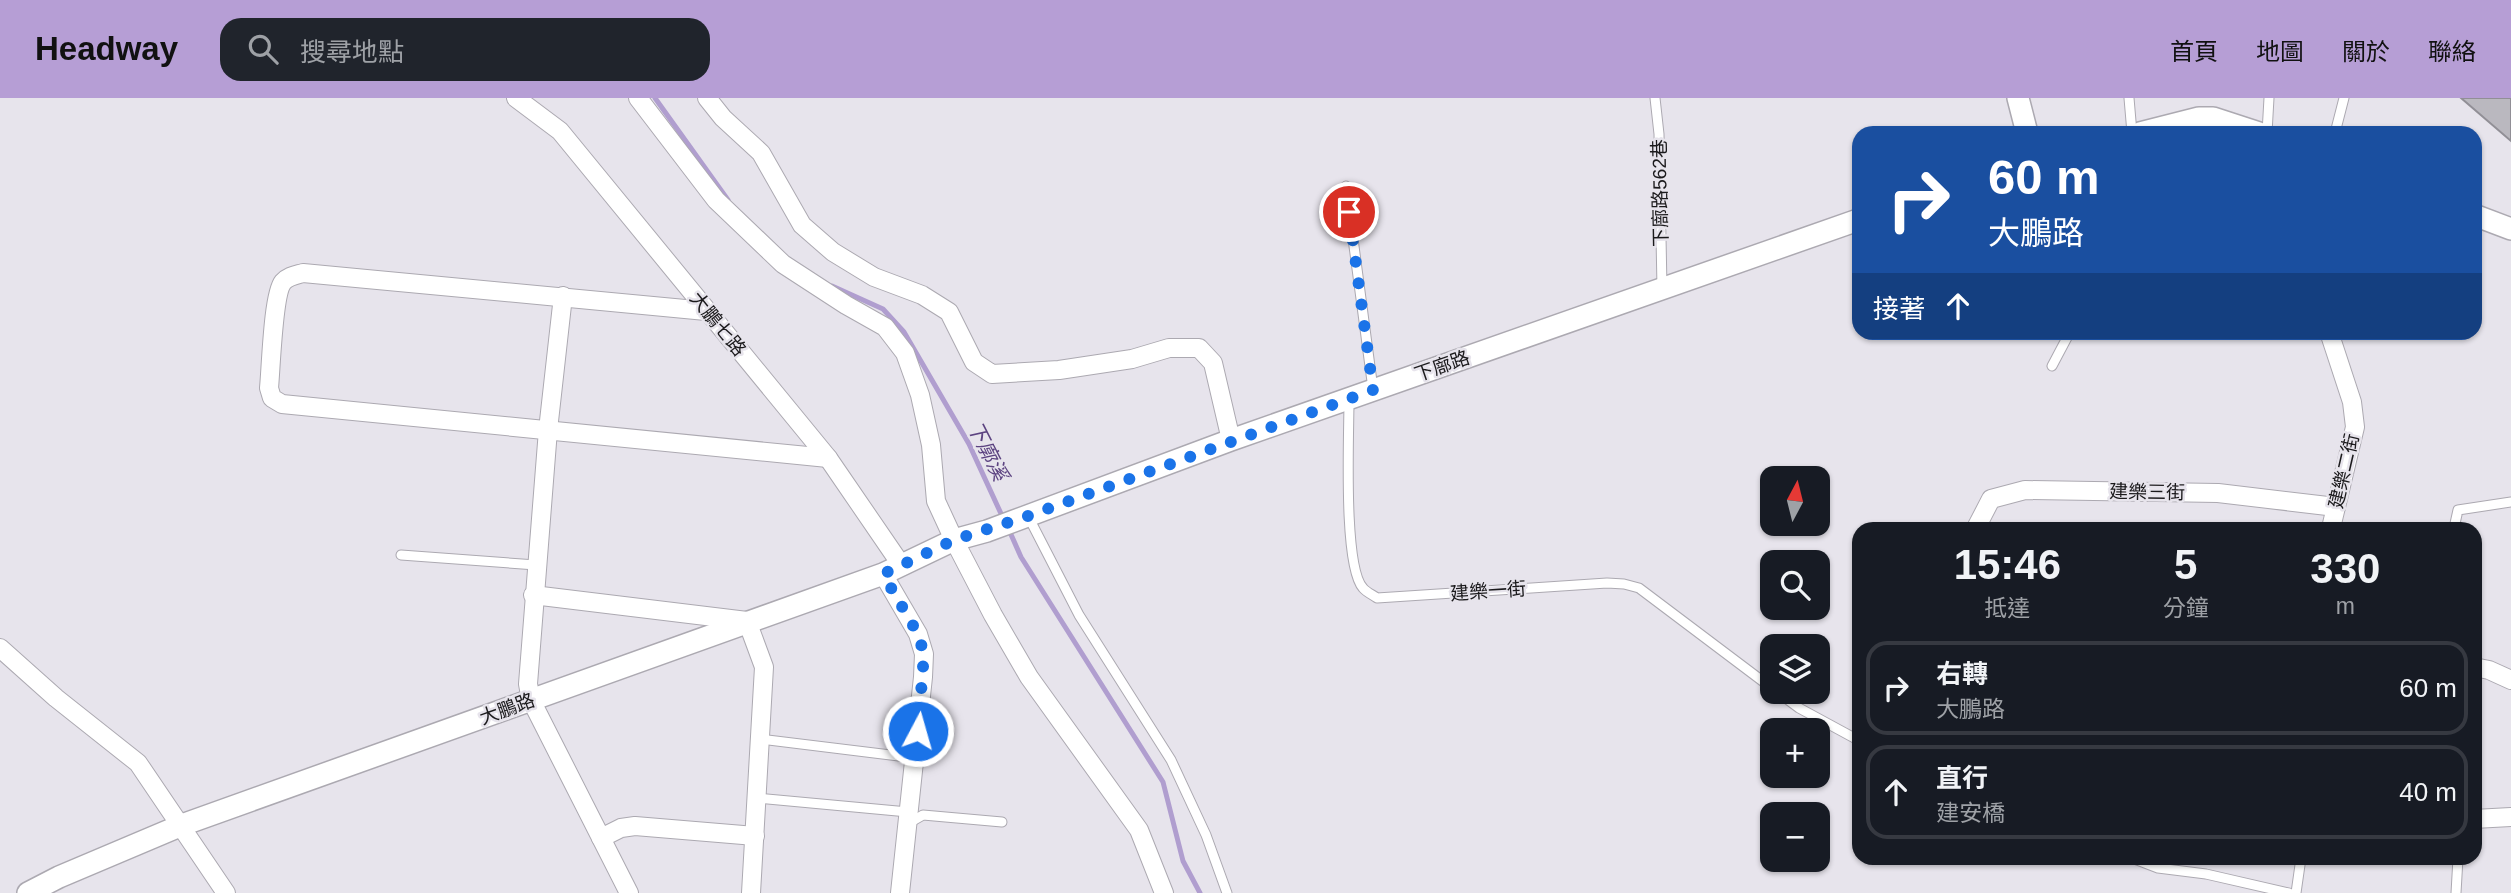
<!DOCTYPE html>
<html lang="zh-TW">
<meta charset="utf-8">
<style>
body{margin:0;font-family:Helvetica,"Noto Sans TC",sans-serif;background:#20242c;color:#f1f3f6;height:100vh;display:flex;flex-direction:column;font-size:26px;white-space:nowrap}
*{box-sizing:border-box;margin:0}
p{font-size:23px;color:#9ea1a6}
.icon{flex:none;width:38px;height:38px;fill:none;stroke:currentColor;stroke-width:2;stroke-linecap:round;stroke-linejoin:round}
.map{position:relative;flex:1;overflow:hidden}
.sheet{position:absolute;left:1852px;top:424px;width:630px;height:343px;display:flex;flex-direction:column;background:#171b24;border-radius:21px;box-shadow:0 2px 5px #0004}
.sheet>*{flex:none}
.top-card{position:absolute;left:1852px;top:28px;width:630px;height:214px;border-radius:21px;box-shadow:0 2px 5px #0004;background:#1a4fa0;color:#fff;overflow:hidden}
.needle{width:46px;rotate:7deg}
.controls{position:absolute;left:1760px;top:368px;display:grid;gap:14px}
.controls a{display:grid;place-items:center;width:70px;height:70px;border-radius:14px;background:#171b24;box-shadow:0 2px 5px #0004;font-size:35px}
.pin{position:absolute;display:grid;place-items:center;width:60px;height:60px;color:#fff;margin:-30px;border:4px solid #fff;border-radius:50%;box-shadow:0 2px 7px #0007}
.me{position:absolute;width:77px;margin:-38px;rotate:6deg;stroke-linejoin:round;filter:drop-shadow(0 0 5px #0008)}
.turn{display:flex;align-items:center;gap:24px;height:147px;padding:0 21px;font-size:32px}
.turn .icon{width:91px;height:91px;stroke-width:2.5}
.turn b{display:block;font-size:49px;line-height:60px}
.then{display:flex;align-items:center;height:66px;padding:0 21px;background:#0003;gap:14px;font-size:26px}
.eta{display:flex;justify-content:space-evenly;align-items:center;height:119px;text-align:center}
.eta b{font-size:42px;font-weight:700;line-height:49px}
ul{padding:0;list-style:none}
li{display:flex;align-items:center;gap:21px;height:94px;margin:0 14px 10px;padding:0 7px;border:4px solid #363941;border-radius:21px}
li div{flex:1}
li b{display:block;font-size:26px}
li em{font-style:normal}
header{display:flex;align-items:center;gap:42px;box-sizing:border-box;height:98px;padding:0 35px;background:#b69ed5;color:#111}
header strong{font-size:33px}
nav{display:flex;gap:38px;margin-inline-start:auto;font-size:24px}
.search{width:490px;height:63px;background:#20242c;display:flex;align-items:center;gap:18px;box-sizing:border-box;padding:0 24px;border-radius:21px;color:#9ea1a6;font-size:26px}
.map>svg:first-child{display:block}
</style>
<header>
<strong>Headway</strong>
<div class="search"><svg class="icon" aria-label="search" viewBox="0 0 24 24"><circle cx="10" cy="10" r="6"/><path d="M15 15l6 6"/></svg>搜尋地點</div>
<nav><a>首頁</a><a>地圖</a><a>關於</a><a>聯絡</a></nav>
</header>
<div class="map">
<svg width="2511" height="795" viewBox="0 0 2511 795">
<rect width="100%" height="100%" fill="#e7e4ec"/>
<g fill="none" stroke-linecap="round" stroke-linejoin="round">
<g stroke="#b09ecf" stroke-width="5">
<polyline points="655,0 728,102"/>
<polyline points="832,188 883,211 904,234 969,346 1003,420"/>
<polyline points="1009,432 1021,459 1163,684 1183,763 1200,795"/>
</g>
</g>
<polygon fill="#bab8bf" stroke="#918f96" stroke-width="2" points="2461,0 2511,0 2511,43"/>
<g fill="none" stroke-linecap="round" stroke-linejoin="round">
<defs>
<g id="service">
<polyline points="1655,0 1659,36 1662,190"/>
<polyline points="2129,0 2132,35"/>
<polyline points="2267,35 2269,0"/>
<polyline points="2335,35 2344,0"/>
<polyline points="1346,88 1373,291"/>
<polyline points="2052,268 2070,234"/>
<path d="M1349,302C1349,337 1343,468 1363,490C1366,494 1373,497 1377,500L1607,485L1624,486L1639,490L1773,591"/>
<polyline points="1028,418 1079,517 1171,662 1206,737 1227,795"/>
<polyline points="2454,430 2458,412 2511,404"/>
<polyline points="401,457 536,467"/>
<polyline points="1776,593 1799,610 1858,642"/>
<polyline points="760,641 915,660"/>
<polyline points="757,700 908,714"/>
<polyline points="909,725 923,717 1002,724"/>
<polyline points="2132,760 2158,770 2206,776 2289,795"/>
<polyline points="2296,795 2301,760"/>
<polyline points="2456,795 2458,760"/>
</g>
<g id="minor">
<polyline points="516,0 560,33 828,360 902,468"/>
<polyline points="638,0 716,102 783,166 846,207 885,229 905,255 920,297 931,347 936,403 954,442 993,517 1029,579 1139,732 1164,795"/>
<polyline points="707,0 723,20 761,55 802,127 833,154 874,179 922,197 949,214 974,264 992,276 1059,272 1132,261 1169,250 1199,250 1213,265 1231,342"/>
<polyline points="563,198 548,332 528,586 531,602 629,795"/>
<path d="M706,213L303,175C296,177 288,178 283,184C273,196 271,270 269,290L272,300L282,306L828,360"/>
<polyline points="2329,234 2352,304 2355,329 2331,430"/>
<polyline points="1976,430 1991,401 2025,392 2218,395 2336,409"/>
<polyline points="883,476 918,536 924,556 923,579 900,795"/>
<polyline points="533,497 747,523 764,569 751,795"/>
<polyline points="0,550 56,600 138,665 226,795"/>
<polyline points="2474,569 2489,572 2511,582"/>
<polyline points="2474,721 2511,719"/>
<polyline points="601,740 621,730 635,728 755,738"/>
</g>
<g id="tertiary">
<polyline points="2018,0 2027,35"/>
<polyline points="2140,35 2199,20 2213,20 2259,35"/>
<polyline points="2474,117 2511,131"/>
<polyline points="28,795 59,779 182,727 883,476 954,442 987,433 1231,342 1858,122"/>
</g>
</defs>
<use href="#service" stroke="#aca9b1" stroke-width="11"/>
<use href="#minor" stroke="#aca9b1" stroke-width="20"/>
<use href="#tertiary" stroke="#aca9b1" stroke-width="24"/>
<use href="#service" stroke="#fff" stroke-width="9"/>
<use href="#minor" stroke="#fff" stroke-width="18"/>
<use href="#tertiary" stroke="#fff" stroke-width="21"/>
</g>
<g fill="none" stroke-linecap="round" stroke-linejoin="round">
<polyline stroke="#1a73e8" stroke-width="12" stroke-dasharray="0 21.6" points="918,633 924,556 918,536 883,476 954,442 1028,418 1373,292 1349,114"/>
</g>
<g text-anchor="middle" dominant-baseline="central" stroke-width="5" stroke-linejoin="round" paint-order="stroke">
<g font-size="19" fill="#1b1a1c" stroke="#e7e4ec">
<text transform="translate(1660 95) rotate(-91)">下廍路562巷</text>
<text transform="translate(718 226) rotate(51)">大鵬七路</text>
<text transform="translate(1442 268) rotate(-19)">下廍路</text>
<text transform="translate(2344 373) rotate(-77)">建樂二街</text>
<text transform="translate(2147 394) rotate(1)">建樂三街</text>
<text transform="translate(1488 493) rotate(-4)">建樂一街</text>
<text transform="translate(507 611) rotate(-20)">大鵬路</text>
</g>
<g font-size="21" font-style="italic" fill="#5c4381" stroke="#e7e4ec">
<text transform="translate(988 353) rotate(63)">下廓溪</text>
</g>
</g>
</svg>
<div class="controls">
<a><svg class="needle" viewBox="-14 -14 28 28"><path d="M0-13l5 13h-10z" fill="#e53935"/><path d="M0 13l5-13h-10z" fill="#9ea1a6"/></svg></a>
<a><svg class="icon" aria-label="search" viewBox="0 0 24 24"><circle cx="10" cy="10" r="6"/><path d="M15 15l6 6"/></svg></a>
<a><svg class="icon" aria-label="layers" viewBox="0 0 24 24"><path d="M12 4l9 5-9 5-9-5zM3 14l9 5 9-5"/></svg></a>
<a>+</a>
<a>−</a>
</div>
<div class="pin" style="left:1349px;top:114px;background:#d93025"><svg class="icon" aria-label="arrive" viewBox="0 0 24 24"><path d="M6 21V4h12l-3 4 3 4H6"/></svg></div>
<svg class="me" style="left:918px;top:633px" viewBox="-20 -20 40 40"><circle r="17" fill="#1a73e8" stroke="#fff" stroke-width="3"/><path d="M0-11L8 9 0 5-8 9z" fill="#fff"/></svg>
<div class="top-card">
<div class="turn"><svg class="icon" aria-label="right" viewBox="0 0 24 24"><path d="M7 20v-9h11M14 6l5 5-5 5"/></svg><div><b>60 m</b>大鵬路</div></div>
<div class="then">接著<svg class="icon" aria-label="ahead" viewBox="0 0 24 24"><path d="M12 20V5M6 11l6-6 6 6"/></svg></div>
</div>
<section class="sheet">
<div class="eta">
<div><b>15:46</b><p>抵達</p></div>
<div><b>5</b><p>分鐘</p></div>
<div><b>330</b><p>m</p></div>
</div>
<ul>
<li><svg class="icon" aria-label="right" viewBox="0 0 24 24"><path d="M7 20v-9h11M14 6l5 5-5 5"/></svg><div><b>右轉</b><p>大鵬路</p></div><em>60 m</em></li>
<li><svg class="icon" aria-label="ahead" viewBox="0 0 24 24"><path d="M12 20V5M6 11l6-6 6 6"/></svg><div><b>直行</b><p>建安橋</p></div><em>40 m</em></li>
</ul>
</section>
</div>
